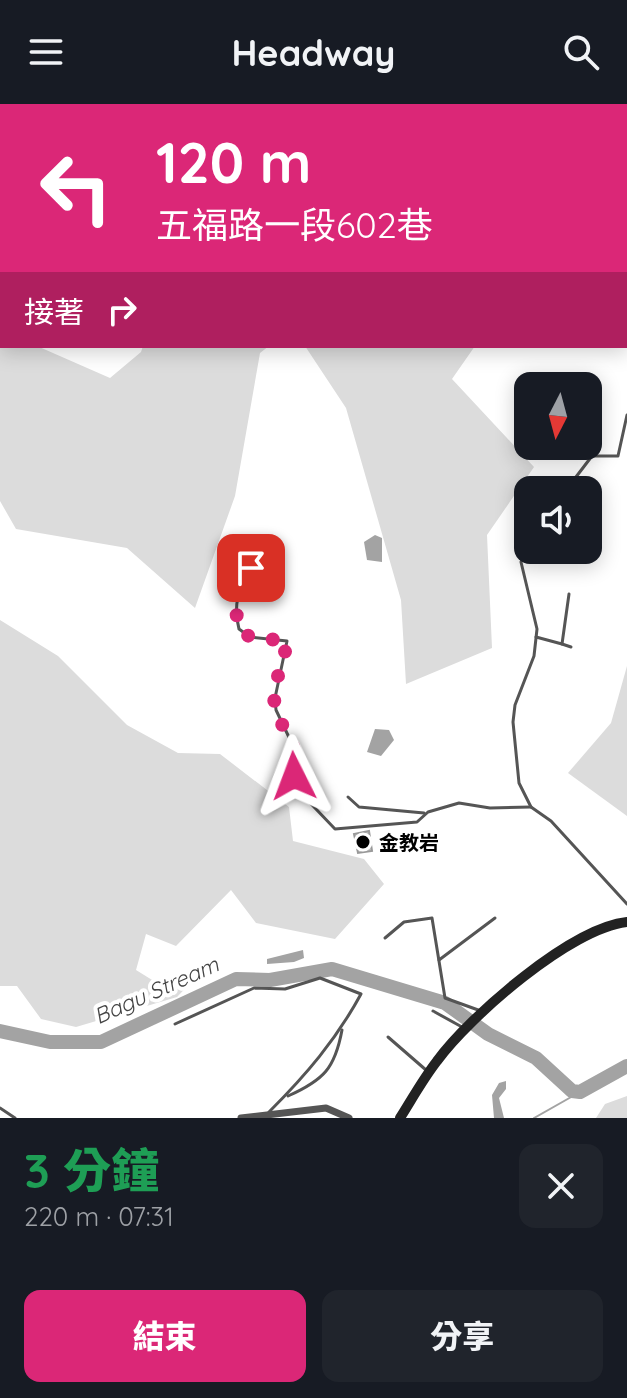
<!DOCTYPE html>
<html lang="zh-TW">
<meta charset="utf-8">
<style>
body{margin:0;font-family:Quicksand,"Noto Sans TC",sans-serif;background:#20242c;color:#f1f3f6;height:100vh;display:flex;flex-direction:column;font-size:30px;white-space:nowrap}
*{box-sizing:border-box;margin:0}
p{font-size:26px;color:#9ea1a6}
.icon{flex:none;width:44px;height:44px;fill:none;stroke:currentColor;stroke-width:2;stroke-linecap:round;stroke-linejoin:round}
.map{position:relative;height:1014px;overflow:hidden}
.details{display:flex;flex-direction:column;background:#171b24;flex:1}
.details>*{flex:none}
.hud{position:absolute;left:0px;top:0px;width:628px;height:244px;box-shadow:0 4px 20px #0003;background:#db2777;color:#fff;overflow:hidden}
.needle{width:52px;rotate:186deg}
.fabs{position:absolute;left:514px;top:268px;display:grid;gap:16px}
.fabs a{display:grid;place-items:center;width:88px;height:88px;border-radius:16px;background:#171b24;box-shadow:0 4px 20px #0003;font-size:40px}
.pin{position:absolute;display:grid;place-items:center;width:68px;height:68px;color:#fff;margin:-34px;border-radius:16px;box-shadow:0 4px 12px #0006}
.me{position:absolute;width:88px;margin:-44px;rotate:357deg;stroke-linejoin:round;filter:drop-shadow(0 0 6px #0008)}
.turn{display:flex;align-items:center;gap:28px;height:168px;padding:0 24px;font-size:36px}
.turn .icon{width:104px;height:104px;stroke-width:2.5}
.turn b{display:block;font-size:56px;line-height:68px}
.then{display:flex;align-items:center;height:76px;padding:0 24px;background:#0003;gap:16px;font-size:30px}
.round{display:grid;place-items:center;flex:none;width:84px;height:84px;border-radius:16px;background:#20242c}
.overview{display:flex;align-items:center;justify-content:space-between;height:136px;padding:0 24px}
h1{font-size:48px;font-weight:800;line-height:60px;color:#1e9e55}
.button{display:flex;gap:16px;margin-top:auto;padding:16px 24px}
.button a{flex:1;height:92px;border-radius:16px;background:#db2777;color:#fff;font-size:32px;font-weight:800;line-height:92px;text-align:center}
.button a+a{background:#20242c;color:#f1f3f6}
header{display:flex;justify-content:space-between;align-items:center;height:104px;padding:0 24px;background:#171b24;font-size:36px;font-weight:800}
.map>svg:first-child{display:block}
</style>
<header><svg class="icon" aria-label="menu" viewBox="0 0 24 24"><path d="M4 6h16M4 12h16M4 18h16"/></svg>Headway<svg class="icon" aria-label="search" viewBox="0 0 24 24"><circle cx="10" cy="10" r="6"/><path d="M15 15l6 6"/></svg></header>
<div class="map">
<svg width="627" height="1014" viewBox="0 0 627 1014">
<rect width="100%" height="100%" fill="#fff"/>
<g fill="#dcdcdc">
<polygon points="0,0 139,0 140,2 2,2 2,15"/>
<polygon points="147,0 627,0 627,26 626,2"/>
<polygon points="0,226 2,242 37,242 110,274 141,248 143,242 269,242 260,249 235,392 195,504 127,444 16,425 0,397"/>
<polygon points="305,242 475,242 452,275 534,363 487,431 492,544 406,580 401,496 346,304"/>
<polygon points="0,516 58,552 127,621 178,649 220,650 289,703 293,737 364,755 384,780 335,835 256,819 231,786 176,842 146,830 136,866 157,879 202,867 177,893 76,923 41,915 17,882 0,882"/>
<polygon points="627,562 627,712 568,669 611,619"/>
<polygon points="627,992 627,1014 596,1014 605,1000"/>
</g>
<g fill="#a3a3a3">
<polygon points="375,431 382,434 382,458 367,456 364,438"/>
<polygon points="375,625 389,626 394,636 381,652 367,648"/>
<polygon points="303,846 304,854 294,858 267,860 267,855"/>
<polygon points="506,977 506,985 499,994 504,1014 494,1014 492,991 499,979"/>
</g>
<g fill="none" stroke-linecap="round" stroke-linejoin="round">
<polyline stroke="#a3a3a3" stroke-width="2" points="534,1014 580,988"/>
<polyline stroke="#a3a3a3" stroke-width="14" points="0,927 50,938 101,938 236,875 270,876 332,865 445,899 488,930 536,954 572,987 580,988 627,962"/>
</g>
<polygon fill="#c4c4c4" stroke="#999" stroke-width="2" points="369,727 372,747 358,749 354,730"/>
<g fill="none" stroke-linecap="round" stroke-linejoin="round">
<g stroke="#555" stroke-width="3">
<polyline points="566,386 592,352 618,352 627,311"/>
<polyline points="528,446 521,458 537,525 534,552 515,601 513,618 519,679 531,703 551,717 627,800"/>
<path d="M251,464C238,484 233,502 239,525L250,533L287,537L275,594L276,606L295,646V683L335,725L417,718L428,708L459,699L490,704L531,703"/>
<polyline points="536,533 562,540 569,490"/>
<polyline points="562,540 571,543"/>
<polyline points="348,693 359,703 424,709"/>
<polyline points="385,834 404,818 432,814 445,894 481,907"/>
<polyline points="439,856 495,814"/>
<polyline points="433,907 462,923"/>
<path d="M175,920L254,884L285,885L320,874L361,890C336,936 306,971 269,1008"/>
<polyline points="388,933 426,966"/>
<path d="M288,992C324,976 335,964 342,926"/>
<polyline points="0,1004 15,1014"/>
</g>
<polyline stroke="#555" stroke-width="7" points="241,1014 326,1004 349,1014"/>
<path stroke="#222" stroke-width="10" d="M400,1014C412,995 423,975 437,957C470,912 571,824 627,818"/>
</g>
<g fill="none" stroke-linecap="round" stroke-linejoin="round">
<path stroke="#db2777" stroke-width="14" stroke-dasharray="0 25.2" d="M251,464C238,484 233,501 239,525L250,533L287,537C285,557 269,586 276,606C287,638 298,631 294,672"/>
</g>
<circle fill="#000" stroke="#fff" stroke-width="3" cx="363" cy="738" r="8"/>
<g text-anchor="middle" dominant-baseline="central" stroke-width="8" stroke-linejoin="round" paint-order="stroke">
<g font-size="20" font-weight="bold" fill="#000" stroke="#fff" text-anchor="start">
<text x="379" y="738">金教岩</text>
</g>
<g font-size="22" font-style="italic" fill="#444" stroke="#fff">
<text transform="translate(156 886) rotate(-24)">Bagu Stream</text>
</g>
</g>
</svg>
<div class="fabs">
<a><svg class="needle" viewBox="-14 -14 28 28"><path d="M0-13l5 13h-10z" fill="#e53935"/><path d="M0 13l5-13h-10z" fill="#9ea1a6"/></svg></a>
<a><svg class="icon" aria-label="sound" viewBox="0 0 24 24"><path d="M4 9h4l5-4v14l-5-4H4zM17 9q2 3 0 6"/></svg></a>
</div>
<div class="pin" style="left:251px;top:464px;background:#d93025"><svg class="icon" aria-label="arrive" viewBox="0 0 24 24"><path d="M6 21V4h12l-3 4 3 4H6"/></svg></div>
<svg class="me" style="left:294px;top:672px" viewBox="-20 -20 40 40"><path d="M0-17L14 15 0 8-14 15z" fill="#db2777" stroke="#fff" stroke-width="4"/></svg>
<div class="hud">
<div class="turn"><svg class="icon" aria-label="left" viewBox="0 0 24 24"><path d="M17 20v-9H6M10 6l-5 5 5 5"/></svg><div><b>120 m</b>五福路一段602巷</div></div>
<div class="then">接著<svg class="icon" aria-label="right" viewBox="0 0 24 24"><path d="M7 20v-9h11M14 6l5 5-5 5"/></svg></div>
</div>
</div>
<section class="details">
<div class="overview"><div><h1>3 分鐘</h1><p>220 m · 07:31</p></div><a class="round"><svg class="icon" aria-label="close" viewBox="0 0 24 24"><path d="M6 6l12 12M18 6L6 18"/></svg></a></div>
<div class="button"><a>結束</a><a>分享</a></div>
</section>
